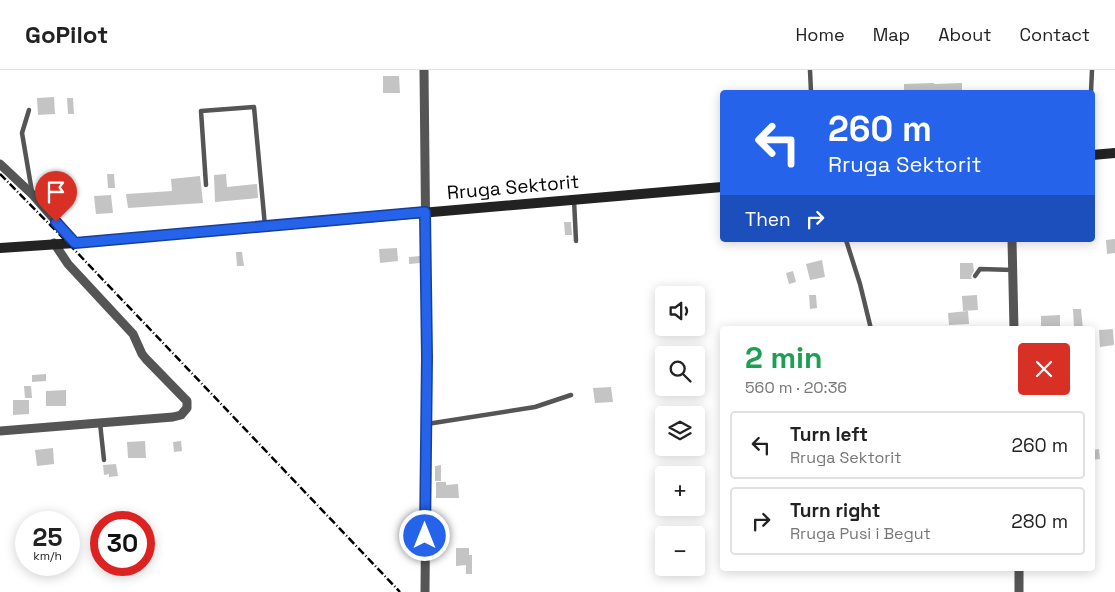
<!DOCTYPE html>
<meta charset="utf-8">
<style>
body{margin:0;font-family:"Space Grotesk",sans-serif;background:#f2f2f2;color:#222;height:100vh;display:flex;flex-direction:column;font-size:19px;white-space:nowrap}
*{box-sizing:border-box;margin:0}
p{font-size:16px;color:#767676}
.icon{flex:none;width:28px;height:28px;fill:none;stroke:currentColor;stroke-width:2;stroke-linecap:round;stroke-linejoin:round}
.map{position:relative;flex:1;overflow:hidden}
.details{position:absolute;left:720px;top:256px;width:375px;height:245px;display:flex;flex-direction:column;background:#fff;border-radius:5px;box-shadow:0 2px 12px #0003}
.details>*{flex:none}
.hud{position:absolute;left:720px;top:20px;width:375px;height:152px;border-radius:5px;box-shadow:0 2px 12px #0003;background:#2563eb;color:#fff;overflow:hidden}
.controls{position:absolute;left:655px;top:216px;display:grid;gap:10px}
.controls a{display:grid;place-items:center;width:50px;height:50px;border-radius:5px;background:#fff;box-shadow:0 2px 12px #0003;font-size:25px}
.speed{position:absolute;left:15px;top:441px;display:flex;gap:10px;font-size:25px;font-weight:700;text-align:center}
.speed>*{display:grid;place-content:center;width:65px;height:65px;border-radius:50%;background:#fff;box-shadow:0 2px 12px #0003;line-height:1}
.speed small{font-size:12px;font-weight:400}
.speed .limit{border:8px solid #d22;background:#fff;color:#111}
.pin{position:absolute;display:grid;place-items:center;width:42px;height:42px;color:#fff;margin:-51px -21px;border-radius:50% 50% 50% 0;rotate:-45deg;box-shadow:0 0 5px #0007}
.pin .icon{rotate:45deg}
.me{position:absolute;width:55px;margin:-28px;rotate:0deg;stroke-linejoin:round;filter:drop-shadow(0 0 4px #0008)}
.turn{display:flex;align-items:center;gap:18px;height:105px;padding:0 25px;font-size:22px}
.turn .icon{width:65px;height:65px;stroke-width:2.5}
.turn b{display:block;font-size:35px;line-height:42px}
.then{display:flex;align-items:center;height:48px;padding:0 25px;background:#0003;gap:10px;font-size:19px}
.round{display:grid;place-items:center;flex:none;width:52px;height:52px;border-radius:5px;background:#f2f2f2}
.summary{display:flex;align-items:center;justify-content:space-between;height:85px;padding:0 25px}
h1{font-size:30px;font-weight:700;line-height:38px;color:#1e9e55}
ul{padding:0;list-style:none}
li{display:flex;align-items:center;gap:15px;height:68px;margin:0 10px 8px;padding:0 15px;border:2px solid #e0e0e0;border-radius:5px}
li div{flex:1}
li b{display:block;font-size:19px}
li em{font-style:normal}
header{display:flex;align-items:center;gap:30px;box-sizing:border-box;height:70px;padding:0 25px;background:#fff;border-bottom:1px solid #e0e0e0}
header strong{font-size:24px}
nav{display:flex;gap:28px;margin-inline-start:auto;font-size:18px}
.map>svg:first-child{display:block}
</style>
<header>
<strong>GoPilot</strong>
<nav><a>Home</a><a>Map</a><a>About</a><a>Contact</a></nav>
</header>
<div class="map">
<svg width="1115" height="522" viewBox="0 0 1115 522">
<rect width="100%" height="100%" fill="#fff"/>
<g fill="#c4c4c4">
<polygon points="383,6 399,6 400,23 383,23"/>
<polygon points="934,13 934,14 962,13 962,22 904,22 904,14"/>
<polygon points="54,27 55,44 38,45 37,28"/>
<polygon points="67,28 73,28 74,44 68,44"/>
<polygon points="107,104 114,104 115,118 108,118"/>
<polygon points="226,104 227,117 257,114 258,128 215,132 214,105"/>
<polygon points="200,106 203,133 128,138 126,124 172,121 171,109"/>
<polygon points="111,125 113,143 96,144 94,126"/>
<polygon points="564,152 571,152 572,165 565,165"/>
<polygon points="1115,169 1115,183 1107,184 1106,170"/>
<polygon points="397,178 398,191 380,193 379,179"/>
<polygon points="236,182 242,182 244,196 237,196"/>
<polygon points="420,186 420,193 409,194 409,187"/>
<polygon points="822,190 825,207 810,210 806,194"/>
<polygon points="960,193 973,193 974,201 971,206 972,209 960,209"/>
<polygon points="793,201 796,212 789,214 786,203"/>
<polygon points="809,225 816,225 817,238 810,239"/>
<polygon points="977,225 978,240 963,241 962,226"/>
<polygon points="1073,239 1081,239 1083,259 1074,259"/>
<polygon points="968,241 969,254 949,255 948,243"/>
<polygon points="1060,245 1060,257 1041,258 1041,246"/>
<polygon points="1113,259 1114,275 1100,277 1099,260"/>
<polygon points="46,304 46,311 32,312 32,305"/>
<polygon points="24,316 31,316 32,328 25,328"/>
<polygon points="611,317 613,332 595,333 593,318"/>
<polygon points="66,320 66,336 46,336 46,321"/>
<polygon points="13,330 29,330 29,344 13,345"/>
<polygon points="145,371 146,388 128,388 127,372"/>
<polygon points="181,371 182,381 174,382 173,372"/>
<polygon points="53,378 54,394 37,396 35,380"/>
<polygon points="1099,379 1100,389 1092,390 1092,380"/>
<polygon points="116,394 118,406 109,407 109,404 104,405 103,395"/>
<polygon points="441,395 441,411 435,411 435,396"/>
<polygon points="436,412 446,412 446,415 458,414 459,428 436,428"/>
<polygon points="456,478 469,478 469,485 472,485 472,504 466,504 466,495 456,496"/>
</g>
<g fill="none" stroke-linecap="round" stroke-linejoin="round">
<g stroke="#555" stroke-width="4.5">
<polyline points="810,0 811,22"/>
<polyline points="1091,22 1092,0"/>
<polyline points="29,40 22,63 32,122"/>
<polyline points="206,115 201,41 254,37 265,156"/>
<polyline points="574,130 576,171"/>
<polyline points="846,170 860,214 871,259"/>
<polyline points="975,206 980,199 1013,200"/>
<polyline points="100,353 104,390"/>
<polyline points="427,354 535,337 571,325"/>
</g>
<g stroke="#555" stroke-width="9">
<polyline points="424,0 427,287 425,522"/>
<polyline points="0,94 33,125 75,173"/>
<polyline points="1012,170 1014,259"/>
<polyline points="0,361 173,347 181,345 187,338 187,331 184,328 146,289 142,284 133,264 68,194 54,173"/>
<polyline points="1019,499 1019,522"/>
</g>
<g stroke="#222" stroke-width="10">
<polyline points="1092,85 1115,83"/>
<polyline points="0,178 75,173 722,117"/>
</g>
<polyline stroke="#000" stroke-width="2.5" stroke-dasharray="8 2.5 1 2.5" stroke-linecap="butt" points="0,104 68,173 400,522"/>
</g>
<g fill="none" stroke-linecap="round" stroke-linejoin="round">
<defs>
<polyline id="route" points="56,152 75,173 425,142 427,287 425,466"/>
</defs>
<use href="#route" stroke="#184099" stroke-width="12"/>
<use href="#route" stroke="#2563eb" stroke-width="9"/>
</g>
<g text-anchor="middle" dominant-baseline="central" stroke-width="4" stroke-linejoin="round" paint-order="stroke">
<g font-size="19" fill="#000" stroke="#fff">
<text transform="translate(513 117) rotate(-5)">Rruga Sektorit</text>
</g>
</g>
</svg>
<div class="controls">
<a><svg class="icon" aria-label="sound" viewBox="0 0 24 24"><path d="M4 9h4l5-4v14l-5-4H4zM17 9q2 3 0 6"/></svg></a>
<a><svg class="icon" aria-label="search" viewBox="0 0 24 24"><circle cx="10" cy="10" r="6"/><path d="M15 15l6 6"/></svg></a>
<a><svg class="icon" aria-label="layers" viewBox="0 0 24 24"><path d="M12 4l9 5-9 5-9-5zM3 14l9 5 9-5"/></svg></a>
<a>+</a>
<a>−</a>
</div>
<div class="speed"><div>25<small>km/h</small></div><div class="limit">30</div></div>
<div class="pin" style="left:56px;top:152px;background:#d93025"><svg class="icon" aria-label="arrive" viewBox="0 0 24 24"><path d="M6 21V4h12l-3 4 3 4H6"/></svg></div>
<svg class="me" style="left:425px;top:466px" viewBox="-20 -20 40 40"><circle r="17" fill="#2563eb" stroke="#fff" stroke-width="3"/><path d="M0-11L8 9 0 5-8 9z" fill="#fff"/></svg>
<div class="hud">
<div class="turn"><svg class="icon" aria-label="left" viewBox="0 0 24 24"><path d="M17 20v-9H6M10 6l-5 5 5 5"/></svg><div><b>260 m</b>Rruga Sektorit</div></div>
<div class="then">Then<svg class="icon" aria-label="right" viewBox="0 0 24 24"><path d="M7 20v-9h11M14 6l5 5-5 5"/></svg></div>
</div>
<section class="details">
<div class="summary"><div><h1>2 min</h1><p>560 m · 20:36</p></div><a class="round" style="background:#d93025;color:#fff"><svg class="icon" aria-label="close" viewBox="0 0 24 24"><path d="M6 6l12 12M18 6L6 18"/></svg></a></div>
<ul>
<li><svg class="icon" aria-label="left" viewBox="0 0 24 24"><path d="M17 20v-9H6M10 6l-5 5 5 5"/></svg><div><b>Turn left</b><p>Rruga Sektorit</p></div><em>260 m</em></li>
<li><svg class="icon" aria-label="right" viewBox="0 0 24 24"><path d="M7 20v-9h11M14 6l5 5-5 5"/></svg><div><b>Turn right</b><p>Rruga Pusi i Begut</p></div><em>280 m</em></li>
</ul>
</section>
</div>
